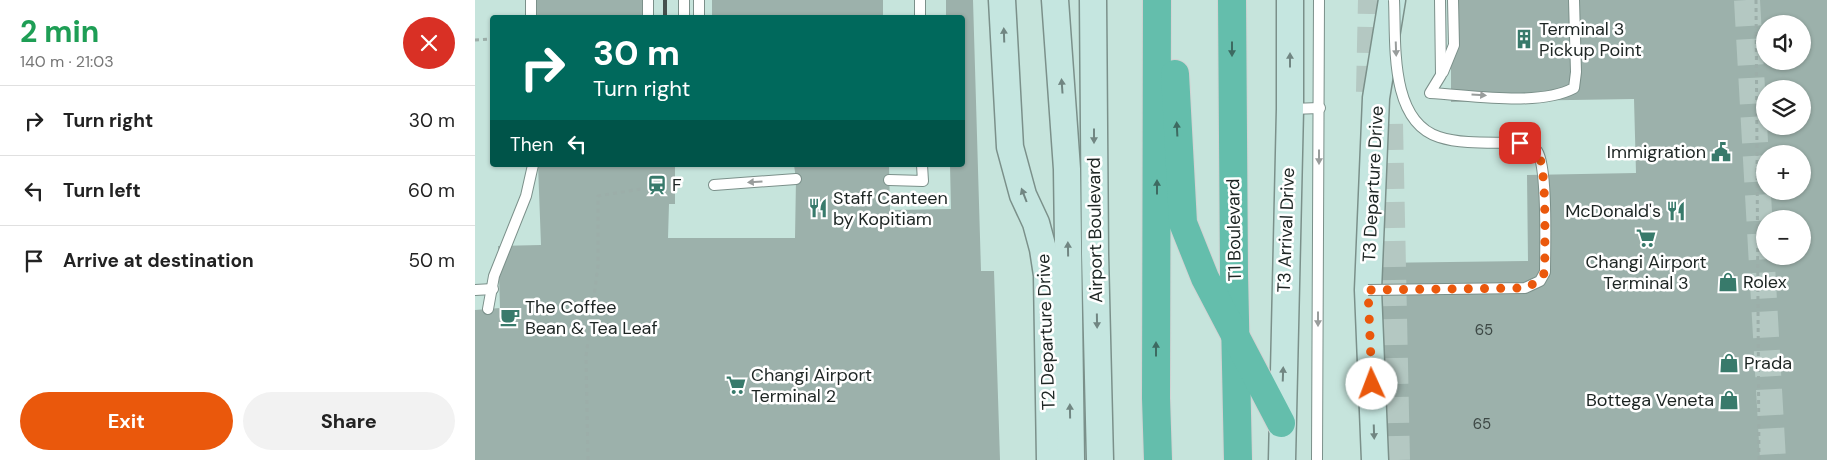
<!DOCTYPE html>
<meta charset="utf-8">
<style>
body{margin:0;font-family:"DM Sans",sans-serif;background:#f2f2f2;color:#222;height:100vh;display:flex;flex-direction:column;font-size:19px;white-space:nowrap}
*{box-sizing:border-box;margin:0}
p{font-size:16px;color:#767676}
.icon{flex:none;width:28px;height:28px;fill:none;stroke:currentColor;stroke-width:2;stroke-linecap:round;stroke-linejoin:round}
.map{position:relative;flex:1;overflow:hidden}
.details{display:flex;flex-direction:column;background:#fff;width:475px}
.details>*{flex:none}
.guide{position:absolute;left:15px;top:15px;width:475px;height:152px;border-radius:5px;box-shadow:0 1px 4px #0004;background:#00695c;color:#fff;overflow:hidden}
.buttons{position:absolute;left:1281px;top:15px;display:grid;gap:10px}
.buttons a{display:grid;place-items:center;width:55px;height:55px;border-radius:50%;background:#fff;box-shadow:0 1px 4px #0004;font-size:25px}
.pin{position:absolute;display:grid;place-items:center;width:42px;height:42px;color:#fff;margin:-21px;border-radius:10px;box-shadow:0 2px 8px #0006}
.me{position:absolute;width:55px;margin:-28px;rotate:358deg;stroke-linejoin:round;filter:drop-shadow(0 0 4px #0008)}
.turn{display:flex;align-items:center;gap:18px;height:105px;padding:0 20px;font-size:22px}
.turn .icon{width:65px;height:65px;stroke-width:2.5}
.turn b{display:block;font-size:35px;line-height:42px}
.then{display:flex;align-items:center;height:48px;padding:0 20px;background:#0003;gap:10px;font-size:19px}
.round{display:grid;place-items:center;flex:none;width:52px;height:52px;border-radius:26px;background:#f2f2f2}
.summary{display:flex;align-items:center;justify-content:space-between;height:85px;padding:0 20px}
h1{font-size:30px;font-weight:700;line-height:38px;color:#1e9e55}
.button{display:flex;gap:10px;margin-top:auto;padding:10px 20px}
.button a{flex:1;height:58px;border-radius:30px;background:#ea580c;color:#fff;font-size:20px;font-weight:700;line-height:58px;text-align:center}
.button a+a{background:#f2f2f2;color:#222}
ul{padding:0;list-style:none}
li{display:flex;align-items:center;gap:15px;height:70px;padding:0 20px;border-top:1px solid #e0e0e0}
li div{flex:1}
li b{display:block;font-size:19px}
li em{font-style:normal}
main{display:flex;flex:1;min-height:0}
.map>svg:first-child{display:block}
</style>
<main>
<section class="details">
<div class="summary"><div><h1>2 min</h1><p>140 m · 21:03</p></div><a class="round" style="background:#d93025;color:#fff"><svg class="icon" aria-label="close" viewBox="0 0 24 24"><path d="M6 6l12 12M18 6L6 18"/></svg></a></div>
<ul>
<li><svg class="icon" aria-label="right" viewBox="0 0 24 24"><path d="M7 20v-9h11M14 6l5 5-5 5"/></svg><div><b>Turn right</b></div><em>30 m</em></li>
<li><svg class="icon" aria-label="left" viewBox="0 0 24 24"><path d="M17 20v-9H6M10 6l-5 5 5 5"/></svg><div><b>Turn left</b></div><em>60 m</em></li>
<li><svg class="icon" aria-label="arrive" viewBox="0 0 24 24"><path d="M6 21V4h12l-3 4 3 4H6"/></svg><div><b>Arrive at destination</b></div><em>50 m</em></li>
</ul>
<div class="button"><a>Exit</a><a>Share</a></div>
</section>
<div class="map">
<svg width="1352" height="460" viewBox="0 0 1352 460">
<rect width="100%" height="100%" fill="#daf1ea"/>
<path fill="#c6e4dc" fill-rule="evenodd" d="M0,0H1352V460H0ZM18,18H488V165H18ZM1290,24H1328V61H1290ZM1290,89H1328V126H1290ZM1290,154H1328V191H1290ZM1290,219H1328V256H1290Z"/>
<g fill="#9cb1ab" fill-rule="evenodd">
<polygon points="58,0 168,0 169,18 58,18"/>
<rect x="237" y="0" width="171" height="18"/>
<polygon points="471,0 498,0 506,271 519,271 525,460 0,460 0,310 25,308 23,246 66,245 63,165 200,165 200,204 194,204 193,238 320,238 321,179 319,165 414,165 415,210 476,209 475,165 488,165 488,18 471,18"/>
<path d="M976,0H1352V460H902L899,263L1053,261L1052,175L1161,173L1159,99L976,102ZM1290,24H1328V61H1290ZM1290,89H1328V126H1290ZM1290,154H1328V191H1290ZM1290,219H1328V256H1290Z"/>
</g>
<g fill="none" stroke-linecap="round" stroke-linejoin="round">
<g stroke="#b4c8c2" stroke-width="26" stroke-dasharray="26 13" stroke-linecap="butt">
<polyline points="1272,0 1298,460"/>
<polyline points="894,92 896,0"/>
<polyline points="915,124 922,460"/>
</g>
<defs>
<g id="service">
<polyline points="56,0 56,18"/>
<polyline points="173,0 173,18"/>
<polyline points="209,0 209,18"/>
<polyline points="224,0 224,18"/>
<polyline points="445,0 445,18"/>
<path d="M965,0L966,75L955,93C996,95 1063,107 1099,88L1101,72L1099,0"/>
<polyline points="968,72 979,45 978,0"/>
<polyline points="816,109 845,108"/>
<polyline points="414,180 448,181 447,165"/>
<polyline points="239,185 321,179"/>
<polyline points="0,290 18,289"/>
<polyline points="13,309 19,276 51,196 58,165"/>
<polyline points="842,460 844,0"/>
</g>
<g id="secondary">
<polyline points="527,0 535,147 548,195 561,223 568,249 572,275 575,460"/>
<polyline points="580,0 592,169 596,460"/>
<polyline points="618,0 620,254 625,460"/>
<polyline points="807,460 815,109 815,0"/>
<polyline points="900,460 893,290 901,98 917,0"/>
</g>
<g id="trunk">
<polyline points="682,0 681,398 683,460"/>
<polyline points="757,0 759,273 763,460"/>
<polyline points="700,74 708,223 730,278 806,423"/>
</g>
</defs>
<use href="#service" stroke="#7b908a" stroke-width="12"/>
<use href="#secondary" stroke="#7b908a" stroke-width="29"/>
<use href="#trunk" stroke="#d2d3d3" stroke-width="30"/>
<g stroke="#9caea9" stroke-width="3" stroke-dasharray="4 4" stroke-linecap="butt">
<polyline points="1281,0 1284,460"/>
<polyline points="0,40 18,39"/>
<polyline points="113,460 111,356 123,266 123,196 166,189"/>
</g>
<use href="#service" stroke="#fff" stroke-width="10"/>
<use href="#secondary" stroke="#c5e6e0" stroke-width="26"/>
<use href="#trunk" stroke="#64beac" stroke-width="28"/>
<polyline stroke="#45504d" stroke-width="4" points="190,0 190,18"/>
<defs>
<path id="service-bridge" d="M893,290L1050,288L1065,281L1070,272C1070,249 1073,167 1062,151C1058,146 1051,144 1045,143C1019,142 989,145 964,137C914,121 921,42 919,0"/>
</defs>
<use href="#service-bridge" stroke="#7b908a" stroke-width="12" stroke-linecap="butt"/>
<use href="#service-bridge" stroke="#fff" stroke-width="10"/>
</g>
<defs><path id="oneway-solid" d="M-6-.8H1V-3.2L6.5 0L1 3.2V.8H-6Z" transform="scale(1.25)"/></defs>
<g fill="#718682">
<use href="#oneway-solid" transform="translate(529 35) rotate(-92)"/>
<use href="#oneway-solid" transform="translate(815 60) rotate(-90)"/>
<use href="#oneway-solid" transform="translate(587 86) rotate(-94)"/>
<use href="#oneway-solid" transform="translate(619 136) rotate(90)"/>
<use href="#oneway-solid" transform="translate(549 195) rotate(-111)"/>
<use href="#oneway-solid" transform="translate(593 249) rotate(-91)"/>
<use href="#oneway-solid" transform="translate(622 321) rotate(89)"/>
<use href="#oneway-solid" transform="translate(808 374) rotate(-88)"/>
<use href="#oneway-solid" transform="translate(595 411) rotate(-91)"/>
<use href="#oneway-solid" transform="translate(899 432) rotate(88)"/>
</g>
<g fill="#3d6a61">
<use href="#oneway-solid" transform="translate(757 49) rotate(90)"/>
<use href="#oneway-solid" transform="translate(702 129) rotate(-93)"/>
<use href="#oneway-solid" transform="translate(682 187) rotate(-90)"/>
<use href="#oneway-solid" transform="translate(681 349) rotate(-90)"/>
</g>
<g fill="#999d9c">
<use href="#oneway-solid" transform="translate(921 49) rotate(88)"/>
<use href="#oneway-solid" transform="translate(1004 95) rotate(4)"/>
<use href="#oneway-solid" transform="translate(844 157) rotate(90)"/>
<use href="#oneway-solid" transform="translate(280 182) rotate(176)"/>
<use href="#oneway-solid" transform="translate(843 319) rotate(90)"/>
</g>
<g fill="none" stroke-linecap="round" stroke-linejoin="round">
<path stroke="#ea580c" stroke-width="9" stroke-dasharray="0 16.2" d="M897,384L893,290L1050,288L1064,281L1070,272C1069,249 1073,167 1062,151C1058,145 1051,144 1045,143"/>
</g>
<defs>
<symbol id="building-bare" viewBox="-9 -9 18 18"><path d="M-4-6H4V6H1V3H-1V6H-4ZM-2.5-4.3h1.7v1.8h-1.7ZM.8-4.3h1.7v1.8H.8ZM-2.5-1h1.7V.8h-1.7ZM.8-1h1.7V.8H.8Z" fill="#387a6b" stroke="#fff" stroke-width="2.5" paint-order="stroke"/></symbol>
<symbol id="civic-bare" viewBox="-9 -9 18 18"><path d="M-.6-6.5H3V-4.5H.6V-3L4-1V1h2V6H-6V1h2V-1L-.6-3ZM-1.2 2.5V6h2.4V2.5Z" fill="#387a6b" stroke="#fff" stroke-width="2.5" paint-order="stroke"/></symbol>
<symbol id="station-bare" viewBox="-9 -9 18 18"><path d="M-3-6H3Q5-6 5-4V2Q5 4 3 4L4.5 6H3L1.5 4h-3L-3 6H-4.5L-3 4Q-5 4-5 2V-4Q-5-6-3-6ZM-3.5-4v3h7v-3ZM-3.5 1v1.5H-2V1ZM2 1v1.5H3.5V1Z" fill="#387a6b" stroke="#fff" stroke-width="2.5" paint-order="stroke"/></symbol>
<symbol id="restaurant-bare" viewBox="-9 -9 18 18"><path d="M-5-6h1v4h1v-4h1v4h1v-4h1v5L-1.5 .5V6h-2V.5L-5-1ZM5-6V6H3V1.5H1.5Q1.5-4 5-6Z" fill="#387a6b" stroke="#fff" stroke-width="2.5" paint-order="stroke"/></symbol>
<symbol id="supermarket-bare" viewBox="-9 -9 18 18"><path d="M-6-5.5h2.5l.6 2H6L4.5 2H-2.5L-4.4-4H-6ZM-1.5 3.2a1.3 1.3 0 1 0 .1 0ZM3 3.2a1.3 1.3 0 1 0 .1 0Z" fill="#387a6b" stroke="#fff" stroke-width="2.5" paint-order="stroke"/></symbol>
<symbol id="shop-bare" viewBox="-9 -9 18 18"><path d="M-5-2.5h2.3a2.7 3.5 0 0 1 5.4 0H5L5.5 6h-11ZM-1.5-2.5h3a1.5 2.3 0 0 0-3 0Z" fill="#387a6b" stroke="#fff" stroke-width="2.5" paint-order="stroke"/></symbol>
<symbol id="cafe-bare" viewBox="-9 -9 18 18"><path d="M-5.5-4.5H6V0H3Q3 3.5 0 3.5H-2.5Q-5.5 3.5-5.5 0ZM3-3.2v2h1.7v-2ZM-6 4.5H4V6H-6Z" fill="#387a6b" stroke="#fff" stroke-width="2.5" paint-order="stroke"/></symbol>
</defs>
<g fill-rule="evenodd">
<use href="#building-bare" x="1035" y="25" width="28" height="28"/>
<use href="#civic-bare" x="1232" y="138" width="28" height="28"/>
<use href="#station-bare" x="168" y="171" width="28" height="28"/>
<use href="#restaurant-bare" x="329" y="194" width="28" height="28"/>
<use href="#restaurant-bare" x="1187" y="197" width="28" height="28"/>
<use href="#supermarket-bare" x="1157" y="224" width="28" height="28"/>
<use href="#shop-bare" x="1239" y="268" width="28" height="28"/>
<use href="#cafe-bare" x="21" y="303" width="28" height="28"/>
<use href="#shop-bare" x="1240" y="349" width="28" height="28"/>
<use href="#supermarket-bare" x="247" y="371" width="28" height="28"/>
<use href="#shop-bare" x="1240" y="386" width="28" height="28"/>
</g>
<g text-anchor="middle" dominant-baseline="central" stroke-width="5" stroke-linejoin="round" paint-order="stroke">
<g font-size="15" fill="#3d4845">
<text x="1009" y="330">65</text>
<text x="1007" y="424">65</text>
</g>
<g font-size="18" fill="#1d2523" stroke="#fff" text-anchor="start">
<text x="1064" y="29">Terminal 3<tspan x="1064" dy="21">Pickup Point</tspan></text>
<text x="1231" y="152" text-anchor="end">Immigration</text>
<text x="197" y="185">F</text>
<text x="358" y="198">Staff Canteen<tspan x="358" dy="21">by Kopitiam</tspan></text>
<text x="1186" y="211" text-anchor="end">McDonald's</text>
<text x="1171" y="262" text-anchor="middle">Changi Airport<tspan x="1171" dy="21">Terminal 3</tspan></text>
<text x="1268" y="282">Rolex</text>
<text x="50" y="307">The Coffee<tspan x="50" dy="21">Bean &amp; Tea Leaf</tspan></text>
<text x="1269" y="363">Prada</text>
<text x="276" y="375">Changi Airport<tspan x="276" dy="21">Terminal 2</tspan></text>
<text x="1239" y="400" text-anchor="end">Bottega Veneta</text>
</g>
<g font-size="18" fill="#1d2523" stroke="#fff">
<text transform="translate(898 184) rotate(-87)">T3 Departure Drive</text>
<text transform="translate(620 230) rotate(-91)">Airport Boulevard</text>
<text transform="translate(759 230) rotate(-91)">T1 Boulevard</text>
<text transform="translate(811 230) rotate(-88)">T3 Arrival Drive</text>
<text transform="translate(571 332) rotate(-92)">T2 Departure Drive</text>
</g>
</g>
</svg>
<div class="buttons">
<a><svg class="icon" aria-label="sound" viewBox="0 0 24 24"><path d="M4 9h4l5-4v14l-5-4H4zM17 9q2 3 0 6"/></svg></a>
<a><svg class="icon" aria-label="layers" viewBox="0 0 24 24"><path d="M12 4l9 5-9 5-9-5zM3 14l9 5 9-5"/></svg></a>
<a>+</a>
<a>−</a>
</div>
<div class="pin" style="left:1045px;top:143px;background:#d93025"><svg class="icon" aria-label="arrive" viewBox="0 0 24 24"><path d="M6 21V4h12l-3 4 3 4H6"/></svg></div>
<svg class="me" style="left:897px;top:384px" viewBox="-20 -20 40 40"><circle r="19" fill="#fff"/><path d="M0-13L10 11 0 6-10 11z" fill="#ea580c"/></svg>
<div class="guide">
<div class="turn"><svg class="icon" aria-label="right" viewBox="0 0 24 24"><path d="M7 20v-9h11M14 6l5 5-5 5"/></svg><div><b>30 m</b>Turn right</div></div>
<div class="then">Then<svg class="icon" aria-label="left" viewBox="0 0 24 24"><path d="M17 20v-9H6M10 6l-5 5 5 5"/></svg></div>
</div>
</div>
</main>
